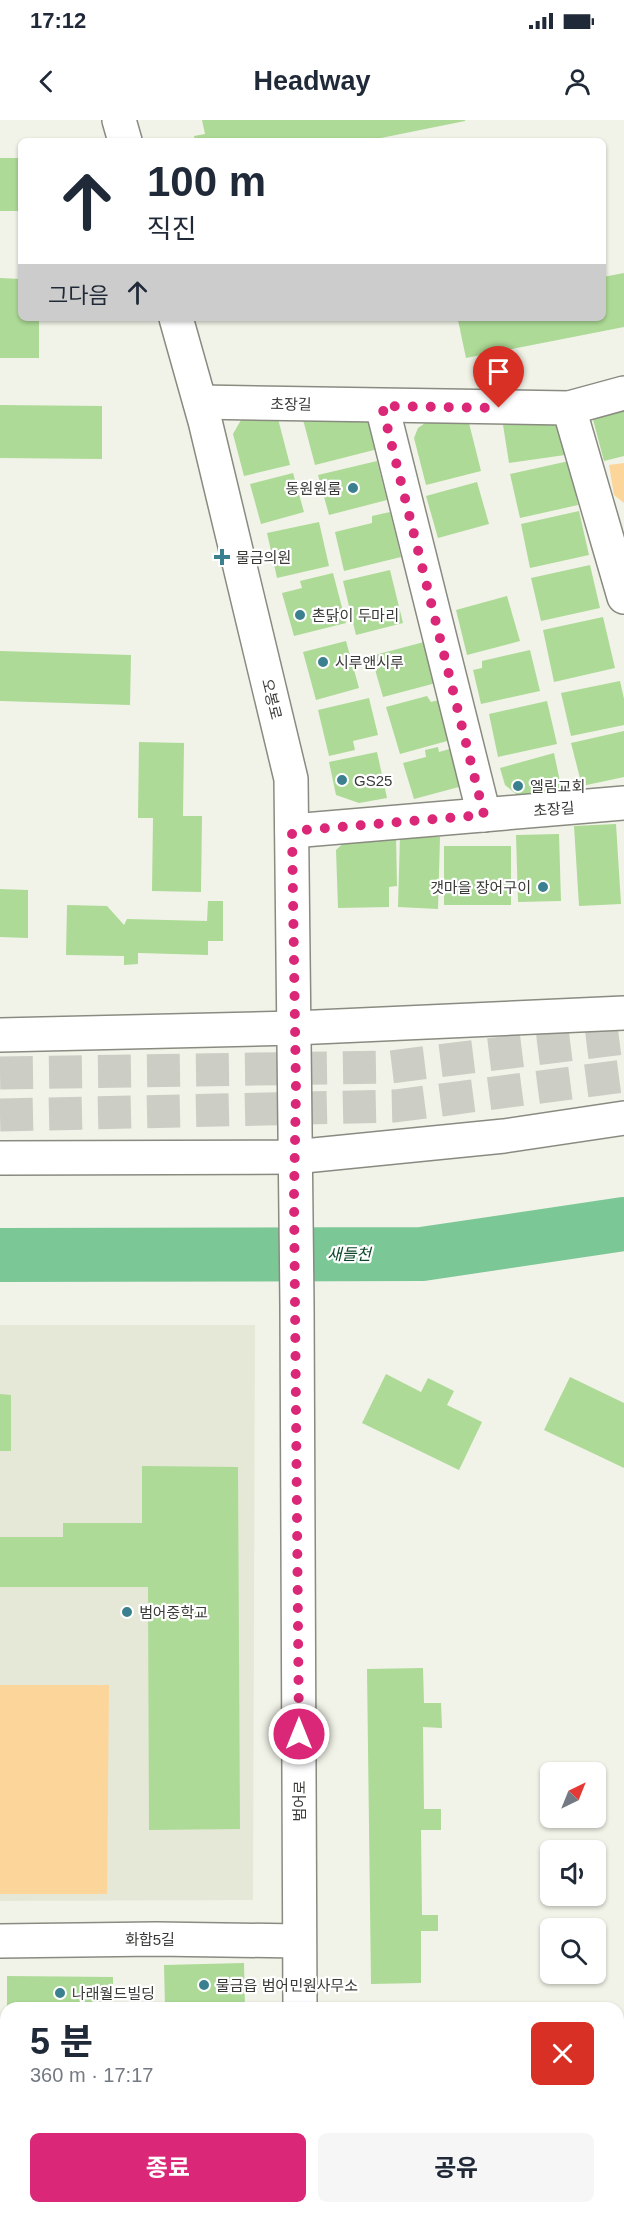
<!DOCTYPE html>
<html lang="ko">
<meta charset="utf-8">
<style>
body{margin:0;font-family:Helvetica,"Noto Sans KR",sans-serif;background:#f6f6f7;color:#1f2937;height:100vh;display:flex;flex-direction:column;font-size:22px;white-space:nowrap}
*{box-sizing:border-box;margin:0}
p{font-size:20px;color:#747a83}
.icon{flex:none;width:33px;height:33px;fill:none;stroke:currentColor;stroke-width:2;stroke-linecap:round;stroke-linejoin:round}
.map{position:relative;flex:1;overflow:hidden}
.drawer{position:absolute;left:0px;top:1882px;width:624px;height:212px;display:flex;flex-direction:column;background:#fff;border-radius:18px 18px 0 0;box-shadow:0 2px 4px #0004}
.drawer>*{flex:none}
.top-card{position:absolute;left:18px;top:18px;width:588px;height:183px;border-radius:9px;box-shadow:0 2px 4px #0004;background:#fff;color:#1f2937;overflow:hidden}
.needle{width:39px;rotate:43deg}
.tools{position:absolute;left:540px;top:1642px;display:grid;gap:12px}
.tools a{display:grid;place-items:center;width:66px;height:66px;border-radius:9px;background:#fff;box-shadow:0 2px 4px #0004;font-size:30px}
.pin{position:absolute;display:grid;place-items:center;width:51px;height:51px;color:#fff;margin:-62px -26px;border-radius:50% 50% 50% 0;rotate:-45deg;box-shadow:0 0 6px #0007}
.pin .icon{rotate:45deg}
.me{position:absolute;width:66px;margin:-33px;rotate:0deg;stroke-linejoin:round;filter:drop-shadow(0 0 4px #0008)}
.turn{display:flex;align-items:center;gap:21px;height:126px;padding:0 30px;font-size:27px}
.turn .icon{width:78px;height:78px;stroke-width:2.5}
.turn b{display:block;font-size:42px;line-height:51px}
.then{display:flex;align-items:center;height:57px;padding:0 30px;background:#0003;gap:12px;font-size:22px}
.round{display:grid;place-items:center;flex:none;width:63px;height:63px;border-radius:9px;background:#f6f6f7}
.head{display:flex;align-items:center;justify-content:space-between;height:102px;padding:0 30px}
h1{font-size:36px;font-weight:700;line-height:45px}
.action{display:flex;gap:12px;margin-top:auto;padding:12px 30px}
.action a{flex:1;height:69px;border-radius:9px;background:#db2777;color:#fff;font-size:24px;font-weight:700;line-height:69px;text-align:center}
.action a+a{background:#f6f6f7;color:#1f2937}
.status{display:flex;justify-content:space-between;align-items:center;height:42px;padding:0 30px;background:#fff;direction:ltr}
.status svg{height:16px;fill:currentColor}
header{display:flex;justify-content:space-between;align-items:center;height:78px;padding:0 30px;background:#fff;font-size:27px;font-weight:700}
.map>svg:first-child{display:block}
</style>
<div class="status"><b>17:12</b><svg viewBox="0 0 49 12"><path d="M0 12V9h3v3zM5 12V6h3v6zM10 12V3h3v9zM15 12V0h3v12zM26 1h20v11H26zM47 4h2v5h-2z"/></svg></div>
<header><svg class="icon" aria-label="back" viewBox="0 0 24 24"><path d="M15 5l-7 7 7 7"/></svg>Headway<svg class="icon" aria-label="person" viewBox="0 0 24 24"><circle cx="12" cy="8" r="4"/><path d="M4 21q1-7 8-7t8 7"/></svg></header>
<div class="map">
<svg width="624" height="2093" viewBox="0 0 624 2093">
<rect width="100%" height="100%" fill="#f1f3e8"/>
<polygon fill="#e5e8d7" points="0,1205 255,1205 253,1780 0,1781"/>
<g fill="#fcd59a">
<polygon points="624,343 624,383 614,375 609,345"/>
<polygon points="0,1565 109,1565 107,1774 0,1774"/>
</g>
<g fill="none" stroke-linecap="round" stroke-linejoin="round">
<polyline stroke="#7cc796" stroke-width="54" points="0,1135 422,1134 624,1104"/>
</g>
<g fill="#adda96">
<polygon points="202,0 465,0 465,1 366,21 195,21 194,16 205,14"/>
<rect x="0" y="38" width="21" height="53"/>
<polygon points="624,153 624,207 466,238 458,200 469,198 603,198 603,157"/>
<polygon points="0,158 21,159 21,198 39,198 39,238 0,238"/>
<polygon points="624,279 624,336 604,341 592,296"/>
<polygon points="0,285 102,286 102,339 0,338"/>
<polygon points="276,291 290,345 244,356 233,314 241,300"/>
<polygon points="301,292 370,299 378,329 315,345"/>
<polygon points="544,298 561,310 565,335 509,343 503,305"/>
<polygon points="428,301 469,303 481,351 426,365 414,318 418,308"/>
<polygon points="377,341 387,380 329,395 318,355"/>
<polygon points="569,341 578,385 520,398 510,354"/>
<polygon points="293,353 304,392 261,404 250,364"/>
<polygon points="477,362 489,404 438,418 426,376"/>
<polygon points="579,391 589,435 530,448 521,404"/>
<polygon points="390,392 401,437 344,451 335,412 372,403 372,396"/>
<polygon points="319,402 329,446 277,458 267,413"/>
<polygon points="590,445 600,488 541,501 531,458"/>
<polygon points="390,450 403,503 356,515 343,461"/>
<polygon points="333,453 346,503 294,516 282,473 302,468 300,461"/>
<polygon points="507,476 520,521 467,535 456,490"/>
<polygon points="603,497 615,548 554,562 543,510"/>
<polygon points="346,521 359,568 316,580 303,532"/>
<polygon points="424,522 436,563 383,577 371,536"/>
<polygon points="530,530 540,571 481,584 473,550 482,548 482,541"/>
<polygon points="0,531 131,535 130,585 0,581"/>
<polygon points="620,561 624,579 624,605 571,616 561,573"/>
<polygon points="427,576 431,582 447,578 458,618 400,634 386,587"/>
<polygon points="369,578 378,615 353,621 355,630 329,636 318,590"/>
<polygon points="547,581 557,624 498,637 489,594"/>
<polygon points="624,611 624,657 582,666 571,623"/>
<polygon points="139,622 184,623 183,696 202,696 201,772 152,771 153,698 138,698"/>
<polygon points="460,626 470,664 414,679 403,643 426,637 425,630 438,627 439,632"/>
<polygon points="377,632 387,678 359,683 336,675 329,642"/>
<polygon points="554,633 562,671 521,678 505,665 500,648"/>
<polygon points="616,704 621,784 579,786 574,706"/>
<polygon points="396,714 397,766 389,767 389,787 338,788 336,730 349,718"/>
<polygon points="559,714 561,781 518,782 516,715"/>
<polygon points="400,715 440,717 438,789 398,787"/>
<rect x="444" y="726" width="67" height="59"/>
<polygon points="0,769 28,770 28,818 0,817"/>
<polygon points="208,781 223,781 223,821 208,821 208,835 138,833 138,844 124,845 124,836 66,835 67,785 107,786 124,805 127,799 207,801"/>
<polygon points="386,1254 421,1272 428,1258 454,1271 447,1285 482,1302 459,1350 362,1303"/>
<polygon points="570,1257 624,1283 624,1348 544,1310"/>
<polygon points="0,1274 11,1275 11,1331 0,1331"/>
<polygon points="142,1346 238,1347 240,1709 149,1710 148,1467 0,1467 0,1417 63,1417 63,1403 142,1403"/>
<polygon points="423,1548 424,1583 441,1583 442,1608 423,1607 424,1689 441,1689 441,1710 421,1710 422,1795 438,1795 438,1811 421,1811 421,1863 371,1864 367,1549"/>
<polygon points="244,1843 245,1888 165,1887 164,1845"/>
<polygon points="7,1856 113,1857 113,1888 7,1888"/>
<polygon points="203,2088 241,2088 246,2093 203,2093"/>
<rect x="378" y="2088" width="45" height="5"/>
<polygon points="74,2089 124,2089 128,2093 74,2093"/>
</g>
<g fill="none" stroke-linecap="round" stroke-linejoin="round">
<g stroke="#cccec5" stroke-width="33" stroke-dasharray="33 16" stroke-linecap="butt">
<polyline points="0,953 390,947 624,918"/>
<polyline points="0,995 395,986 624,956"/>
</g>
<defs>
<g id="minor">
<polyline points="119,0 125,21"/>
<polyline points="176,198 205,301 291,659 297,1185 300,1888"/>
<polyline points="200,282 569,288 624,273"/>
<polyline points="382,286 484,695"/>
<polyline points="569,288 624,477"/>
<polyline points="292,711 624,683"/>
<polyline points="0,1821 156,1819 299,1821"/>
<polyline points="0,2068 6,2068"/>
<polyline points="303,2088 303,2093"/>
<polyline points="161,2093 162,2088"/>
</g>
<g id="major">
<polyline points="0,915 294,908 624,893"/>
<polyline points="0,1038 294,1037 504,1016 624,998"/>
</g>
</defs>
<use href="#minor" stroke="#898b81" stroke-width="36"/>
<use href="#major" stroke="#898b81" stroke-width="36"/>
<use href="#minor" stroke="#fff" stroke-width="33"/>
<use href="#major" stroke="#fff" stroke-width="33"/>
</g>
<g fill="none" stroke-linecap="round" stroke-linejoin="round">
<polyline stroke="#db2777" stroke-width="10" stroke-dasharray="0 18" points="299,1614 294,1075 296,970 292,711 484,695 382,286 499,288"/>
</g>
<g fill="#3b808e" stroke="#fff" stroke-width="2">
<circle cx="353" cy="368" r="6"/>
<path d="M219 428h6v6h6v6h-6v6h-6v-6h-6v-6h6z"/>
<circle cx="300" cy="495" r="6"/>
<circle cx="323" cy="542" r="6"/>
<circle cx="342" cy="660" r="6"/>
<circle cx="518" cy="666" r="6"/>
<circle cx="543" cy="767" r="6"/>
<circle cx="127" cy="1492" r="6"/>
<circle cx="204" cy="1865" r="6"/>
<circle cx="60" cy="1873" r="6"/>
</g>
<g text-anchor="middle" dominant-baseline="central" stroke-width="4.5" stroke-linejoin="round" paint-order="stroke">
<g font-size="15" fill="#3a3b37" stroke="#fff">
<text transform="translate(291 284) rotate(1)">초장길</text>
<text transform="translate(272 579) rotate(76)">오봉로</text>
<text transform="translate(554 689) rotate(-5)">초장길</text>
<text transform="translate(299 1681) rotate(-90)">범어로</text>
<text x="150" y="1819">화합5길</text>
</g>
<g font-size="15" fill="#3a3b37" stroke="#fff" text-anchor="start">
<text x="341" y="368" text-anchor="end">동원원룸</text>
<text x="236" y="437">물금의원</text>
<text x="312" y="495">촌닭이 두마리</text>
<text x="335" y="542">시루앤시루</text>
<text x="354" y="660">GS25</text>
<text x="530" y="666">엘림교회</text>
<text x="531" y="767" text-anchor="end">갯마을 장어구이</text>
<text x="139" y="1492">범어중학교</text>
<text x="216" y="1865">물금읍 범어민원사무소</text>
<text x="72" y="1873">나래월드빌딩</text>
</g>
<g font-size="16" font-style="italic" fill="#0c4728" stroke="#fff">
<text x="349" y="1134">새들천</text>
</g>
</g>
</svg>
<div class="tools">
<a><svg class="needle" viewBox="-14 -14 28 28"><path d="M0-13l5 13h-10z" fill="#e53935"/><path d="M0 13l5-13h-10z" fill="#747a83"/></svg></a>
<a><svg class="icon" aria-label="sound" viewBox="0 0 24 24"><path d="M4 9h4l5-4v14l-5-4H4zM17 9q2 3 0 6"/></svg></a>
<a><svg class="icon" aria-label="search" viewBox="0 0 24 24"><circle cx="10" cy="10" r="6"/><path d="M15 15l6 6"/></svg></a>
</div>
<div class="pin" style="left:499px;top:288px;background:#d93025"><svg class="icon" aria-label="arrive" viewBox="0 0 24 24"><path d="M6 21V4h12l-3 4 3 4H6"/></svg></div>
<svg class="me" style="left:299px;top:1614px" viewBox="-20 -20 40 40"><circle r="17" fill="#db2777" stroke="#fff" stroke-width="3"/><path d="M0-11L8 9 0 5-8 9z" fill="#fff"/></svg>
<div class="top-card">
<div class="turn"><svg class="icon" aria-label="ahead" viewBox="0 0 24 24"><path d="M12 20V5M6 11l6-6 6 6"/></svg><div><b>100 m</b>직진</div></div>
<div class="then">그다음<svg class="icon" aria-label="ahead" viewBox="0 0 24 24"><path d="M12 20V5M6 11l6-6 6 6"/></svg></div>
</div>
<section class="drawer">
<div class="head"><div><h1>5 분</h1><p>360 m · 17:17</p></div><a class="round" style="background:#d93025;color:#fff"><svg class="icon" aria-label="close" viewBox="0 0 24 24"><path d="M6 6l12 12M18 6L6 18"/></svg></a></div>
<div class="action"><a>종료</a><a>공유</a></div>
</section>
</div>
